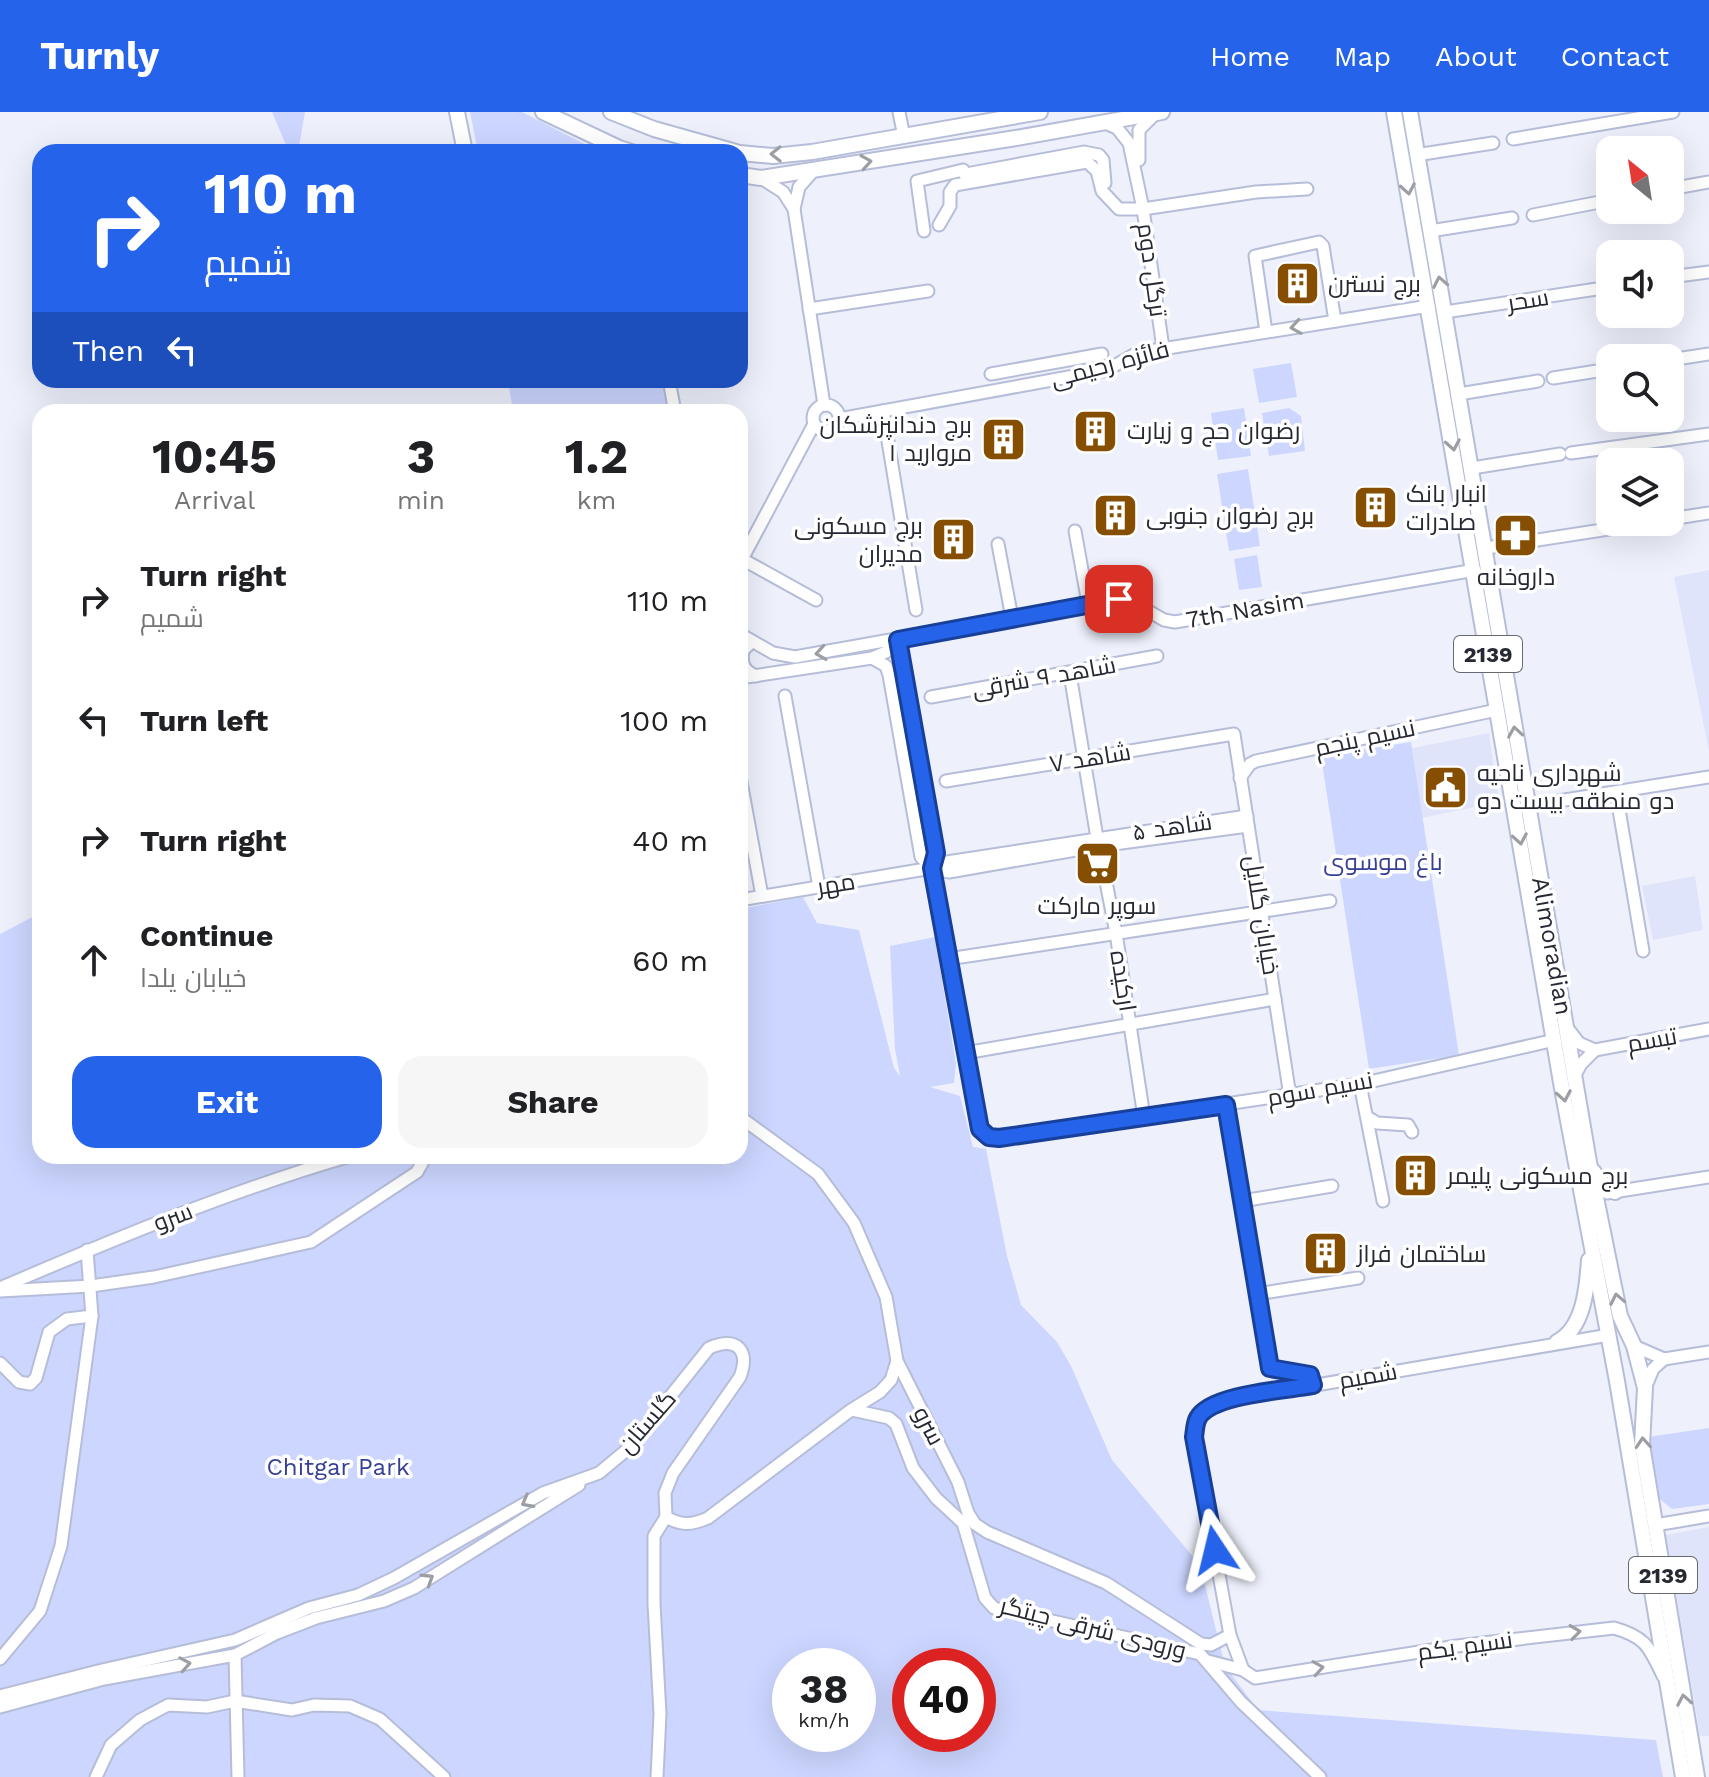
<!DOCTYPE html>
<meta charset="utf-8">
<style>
body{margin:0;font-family:"Work Sans",Cairo,sans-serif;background:#f6f6f6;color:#202124;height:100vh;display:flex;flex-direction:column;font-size:30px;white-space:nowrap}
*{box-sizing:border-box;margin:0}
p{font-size:26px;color:#757577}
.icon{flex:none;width:44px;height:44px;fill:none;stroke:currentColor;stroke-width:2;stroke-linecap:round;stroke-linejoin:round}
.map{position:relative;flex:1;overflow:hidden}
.side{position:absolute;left:32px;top:292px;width:716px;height:760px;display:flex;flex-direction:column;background:#fff;border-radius:24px;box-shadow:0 8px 32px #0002}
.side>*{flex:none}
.top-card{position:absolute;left:32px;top:32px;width:716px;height:244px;border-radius:24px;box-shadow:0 8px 32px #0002;background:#2563eb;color:#fff;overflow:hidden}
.needle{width:52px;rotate:330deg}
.tools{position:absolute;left:1596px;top:24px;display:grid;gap:16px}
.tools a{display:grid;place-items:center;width:88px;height:88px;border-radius:16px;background:#fff;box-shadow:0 8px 32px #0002;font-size:40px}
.speed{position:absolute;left:772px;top:1536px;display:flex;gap:16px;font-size:40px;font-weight:700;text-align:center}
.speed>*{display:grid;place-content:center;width:104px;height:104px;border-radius:50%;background:#fff;box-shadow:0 8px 32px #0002;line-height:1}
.speed small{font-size:20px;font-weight:400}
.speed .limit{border:12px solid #d22;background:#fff;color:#111}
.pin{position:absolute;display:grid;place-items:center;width:68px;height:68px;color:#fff;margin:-34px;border-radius:16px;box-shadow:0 4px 12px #0006}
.me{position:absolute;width:88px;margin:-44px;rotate:350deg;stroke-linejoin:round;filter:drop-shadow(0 0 6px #0008)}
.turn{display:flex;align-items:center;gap:28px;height:168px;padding:0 40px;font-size:36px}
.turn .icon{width:104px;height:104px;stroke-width:2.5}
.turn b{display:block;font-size:56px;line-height:68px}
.then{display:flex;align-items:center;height:76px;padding:0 40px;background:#0003;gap:16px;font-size:30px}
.eta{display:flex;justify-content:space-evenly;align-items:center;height:136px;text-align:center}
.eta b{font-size:48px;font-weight:700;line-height:56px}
.cta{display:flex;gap:16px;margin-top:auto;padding:16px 40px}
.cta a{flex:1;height:92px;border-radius:24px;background:#2563eb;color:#fff;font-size:32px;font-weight:700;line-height:92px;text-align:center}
.cta a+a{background:#f6f6f6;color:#202124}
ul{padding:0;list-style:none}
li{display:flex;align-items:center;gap:24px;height:120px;padding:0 40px}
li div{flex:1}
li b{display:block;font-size:30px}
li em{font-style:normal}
header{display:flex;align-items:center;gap:48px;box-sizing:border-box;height:112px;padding:0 40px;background:#2563eb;color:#fff}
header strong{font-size:38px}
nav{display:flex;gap:44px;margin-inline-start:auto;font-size:28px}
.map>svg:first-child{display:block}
</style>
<header>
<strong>Turnly</strong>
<nav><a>Home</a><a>Map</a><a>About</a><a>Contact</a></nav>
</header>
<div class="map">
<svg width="1709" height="1665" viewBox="0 0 1709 1665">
<rect width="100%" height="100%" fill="#eef1fc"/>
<g fill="#dfe4fa">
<polygon points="1709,458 1709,640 1674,465"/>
<polygon points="1489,621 1499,690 1422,706 1412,636"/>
<polygon points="1695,764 1703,818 1653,828 1642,774"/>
<polygon points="1709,1415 1709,1624 1700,1624 1666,1423"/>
</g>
<g fill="#ccd6ff" fill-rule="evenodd">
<polygon points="272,0 305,0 298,40 289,40"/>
<polygon points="470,0 522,0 600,40 478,40"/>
<polygon points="1399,0 1403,0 1588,1066 1584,1067"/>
<polygon points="1291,251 1297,285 1259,291 1253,257"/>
<polygon points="508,268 664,268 669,300 513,300"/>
<polygon points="1244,296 1251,344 1218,348 1211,301"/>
<polygon points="1289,296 1301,304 1305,339 1269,344 1262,301"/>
<polygon points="1248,357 1260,434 1229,439 1217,362"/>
<polygon points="1257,443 1262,475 1239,478 1234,447"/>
<polygon points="1411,630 1459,943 1369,957 1321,644"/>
<path d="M803,785L817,811L859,818L894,956L900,964L895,937L890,834L935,825L956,952L954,971L930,975L960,984L973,1035L986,1037L1007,1144L1021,1193L1057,1230L1071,1254L1112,1348L1200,1453L1225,1554L1258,1598L1656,1628L1663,1665H0V822L40,801V1044H740V797ZM790,1554H858V1622H790ZM910,1554H978V1622H910Z"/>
<polygon points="1709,1316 1709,1392 1672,1397 1657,1385 1648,1325"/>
</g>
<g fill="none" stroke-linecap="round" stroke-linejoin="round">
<defs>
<g id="minor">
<polyline points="899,0 904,25"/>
<polyline points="1103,10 1117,16 1129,31 1143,97 1163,236"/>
<polyline points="1513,27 1673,0"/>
<polyline points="1416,43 1493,31"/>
<polyline points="1139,48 1139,18 1156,1"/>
<polyline points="814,58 799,75 794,97 824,293"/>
<polyline points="966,62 1084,40 1099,43 1103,48 1105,71"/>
<polyline points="761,66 783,80 794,97"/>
<polyline points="1670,77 1709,70"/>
<polyline points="1533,103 1610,88"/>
<polyline points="939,113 950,94 950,80 955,73 1087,50 1097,59 1102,79 1119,97 1143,97 1256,80 1307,77"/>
<polyline points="924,119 917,69 963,58 967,67"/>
<polyline points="1430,119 1512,106"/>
<polyline points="1670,165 1709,160"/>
<polyline points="809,197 928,179"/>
<polyline points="1445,200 1610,175"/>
<polyline points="1266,220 1255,144 1319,130 1323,134 1335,209"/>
<polyline points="1670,248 1709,242"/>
<polyline points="991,262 1102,242"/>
<polyline points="1553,266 1610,257"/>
<polyline points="669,268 675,300"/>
<polyline points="1459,282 1538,269"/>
<circle cx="826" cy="306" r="13"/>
<polyline points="883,299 916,498"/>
<polyline points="839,307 1107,258 1137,241 1429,194"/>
<polyline points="1571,341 1709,322"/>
<polyline points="1472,356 1560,342"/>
<polyline points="1670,407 1709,401"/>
<polyline points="1075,419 1088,491"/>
<polyline points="998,432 1012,506"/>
<polyline points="1486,436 1654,410"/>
<polyline points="742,447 816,488"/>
<polyline points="740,451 814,312"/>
<polyline points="740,522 773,541 795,545 1119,487 1129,488 1164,508 1175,510 1475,458"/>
<polyline points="898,528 936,741 932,756 978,1012 984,1022 999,1026 1360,972 1555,928"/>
<path d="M752,530L743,538C741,552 743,558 756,564"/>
<polyline points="872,546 886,554 889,563 921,745 932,756"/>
<polyline points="1070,562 1097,726"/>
<polyline points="740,566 872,546 886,540 897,529"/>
<polyline points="785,584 819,775"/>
<polyline points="931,585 1157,544"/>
<polyline points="740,664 762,784"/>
<polyline points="1240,666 1250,652 1256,649 1497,598"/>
<polyline points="946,669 1234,622 1290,984"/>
<polyline points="1616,680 1643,839"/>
<polyline points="1527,694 1709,665"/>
<polyline points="1099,734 1116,821 1144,1005"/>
<polyline points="933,757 949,760 1099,734 1248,714"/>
<polyline points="740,788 932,756 947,750 1247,704"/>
<polyline points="948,847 1330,789"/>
<polyline points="1568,917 1579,931 1595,938 1709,917"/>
<polyline points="965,941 1275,887"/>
<polyline points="1575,963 1581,952 1595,938"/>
<polyline points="1360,972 1383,1089"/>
<polyline points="1226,993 1257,1182 1358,1166"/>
<polyline points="740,1005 818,1062 854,1111 886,1185 897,1249 958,1370 968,1401 975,1412 987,1420 1106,1471 1201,1532 1211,1533 1230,1523"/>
<polyline points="1367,1005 1377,1011 1408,1013 1412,1020"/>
<polyline points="1607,1081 1709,1065"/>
<polyline points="1242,1089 1332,1074"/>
<path d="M0,1176C114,1127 230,1079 350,1044"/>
<polyline points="0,1179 91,1174 154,1165 311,1130 417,1060 426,1044"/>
<polyline points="1257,1182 1270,1256 1310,1263 1313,1273"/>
<polyline points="1634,1234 1664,1247 1709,1240"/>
<polyline points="0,1251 19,1270 30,1272 36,1266 49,1220 67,1207 92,1204"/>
<polyline points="1645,1276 1653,1257 1664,1247"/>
<polyline points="852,1298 889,1306 896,1312 913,1356 936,1386 963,1411 985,1486 994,1496 1200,1542 1241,1590 1320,1665"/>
<polyline points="1655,1413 1709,1404"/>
<polyline points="235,1543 238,1665"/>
<polyline points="0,1547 40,1499 61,1434 92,1204 87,1138"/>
<path d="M1208,1549L1243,1558L1255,1566L1457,1534L1614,1516C1646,1525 1649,1535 1663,1564"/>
<path d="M1243,1558L1230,1523L1194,1325C1197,1304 1204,1298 1223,1289L1609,1223"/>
<path d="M0,1584L102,1558L235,1528L309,1496L358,1483L394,1466L543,1381L599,1361L629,1336L709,1236C737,1224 750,1238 740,1265L673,1361L665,1381L666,1405C682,1414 692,1413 708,1406L851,1298L880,1280L891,1268L897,1249"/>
<polyline points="0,1595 104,1567 235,1543 277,1521 316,1506 384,1489 414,1476 579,1373"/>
<polyline points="96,1665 111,1633 140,1608 168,1593 207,1595 235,1589 292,1598 314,1593 350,1594 380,1607 444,1665"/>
<polyline points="657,1665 660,1602 654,1492 654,1424 666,1405"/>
</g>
<g id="major">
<polyline points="457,0 465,40"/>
<polyline points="543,0 619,36 632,40"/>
<polyline points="611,0 654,17 736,40"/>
<polyline points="1394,0 1563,982 1617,1269 1683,1665"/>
<polyline points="1410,0 1590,1056 1620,1204 1634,1234 1645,1276 1642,1333 1697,1665"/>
<polyline points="740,41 773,44 812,40 1040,0"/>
<polyline points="740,63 761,66 1016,26 1162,0"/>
<polyline points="1593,1059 1601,1070 1615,1080"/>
<path d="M1557,1230C1584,1216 1587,1176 1589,1148"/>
</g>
</defs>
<use href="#minor" stroke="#b6bdd8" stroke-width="15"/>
<use href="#major" stroke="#b6bdd8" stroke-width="18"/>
<use href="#minor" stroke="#fff" stroke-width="11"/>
<use href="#major" stroke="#fff" stroke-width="14"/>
</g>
<defs><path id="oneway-chevron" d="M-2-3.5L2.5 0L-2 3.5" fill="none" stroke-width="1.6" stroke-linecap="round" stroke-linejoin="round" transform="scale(2)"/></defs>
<g stroke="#9d9ea3">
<use href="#oneway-chevron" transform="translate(776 42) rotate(179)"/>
<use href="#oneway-chevron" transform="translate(866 50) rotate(-9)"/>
<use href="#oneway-chevron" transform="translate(1408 77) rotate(80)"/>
<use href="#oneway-chevron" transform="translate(1440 170) rotate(-101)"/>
<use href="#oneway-chevron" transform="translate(1296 215) rotate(171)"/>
<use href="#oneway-chevron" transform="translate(1453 333) rotate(80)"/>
<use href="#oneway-chevron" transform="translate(821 541) rotate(171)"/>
<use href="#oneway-chevron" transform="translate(1515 620) rotate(-99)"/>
<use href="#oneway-chevron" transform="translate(1520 727) rotate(80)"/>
<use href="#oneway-chevron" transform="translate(1564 984) rotate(80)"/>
<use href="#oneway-chevron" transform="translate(1617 1187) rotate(-101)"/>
<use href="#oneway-chevron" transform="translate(1643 1331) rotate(-94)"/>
<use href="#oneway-chevron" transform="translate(527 1390) rotate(152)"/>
<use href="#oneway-chevron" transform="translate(428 1467) rotate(-32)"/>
<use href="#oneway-chevron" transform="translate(1575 1520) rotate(-7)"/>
<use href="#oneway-chevron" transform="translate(185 1552) rotate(-10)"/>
<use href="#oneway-chevron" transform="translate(1318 1556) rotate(-9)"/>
<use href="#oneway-chevron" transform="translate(1684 1588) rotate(-100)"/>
</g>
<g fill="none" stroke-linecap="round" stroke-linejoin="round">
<defs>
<path id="route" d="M1119,487L898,528L936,741L932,756L980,1017L989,1025L999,1026L1226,993L1270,1256L1310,1263L1313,1273C1287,1278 1211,1282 1198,1306C1195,1311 1195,1319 1194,1325L1215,1438"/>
</defs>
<use href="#route" stroke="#184099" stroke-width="20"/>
<use href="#route" stroke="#2563eb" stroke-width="14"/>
</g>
<defs>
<symbol id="building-square" viewBox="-11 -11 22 22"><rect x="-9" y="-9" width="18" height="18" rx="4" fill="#864e00" stroke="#fff"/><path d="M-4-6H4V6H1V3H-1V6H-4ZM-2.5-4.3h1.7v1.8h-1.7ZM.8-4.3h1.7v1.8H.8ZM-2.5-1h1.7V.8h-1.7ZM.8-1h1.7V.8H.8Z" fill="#fff"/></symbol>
<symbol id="pharmacy-square" viewBox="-11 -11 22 22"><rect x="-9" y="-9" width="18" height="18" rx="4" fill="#864e00" stroke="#fff"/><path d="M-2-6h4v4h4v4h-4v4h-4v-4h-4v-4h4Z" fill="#fff"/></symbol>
<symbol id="civic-square" viewBox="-11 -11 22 22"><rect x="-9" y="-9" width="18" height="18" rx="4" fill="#864e00" stroke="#fff"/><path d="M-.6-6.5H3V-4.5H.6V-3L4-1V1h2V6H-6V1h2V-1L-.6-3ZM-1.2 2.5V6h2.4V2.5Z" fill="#fff"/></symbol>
<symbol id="supermarket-square" viewBox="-11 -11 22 22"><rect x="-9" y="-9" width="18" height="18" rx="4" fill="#864e00" stroke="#fff"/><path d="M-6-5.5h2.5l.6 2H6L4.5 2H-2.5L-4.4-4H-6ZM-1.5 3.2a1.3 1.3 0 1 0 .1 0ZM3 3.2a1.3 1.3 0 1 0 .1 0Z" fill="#fff"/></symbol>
</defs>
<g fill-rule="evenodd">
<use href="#building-square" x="1272" y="146" width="51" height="51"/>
<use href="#building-square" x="1070" y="294" width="51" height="51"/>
<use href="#building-square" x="978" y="302" width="51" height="51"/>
<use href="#building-square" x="1350" y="370" width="51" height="51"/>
<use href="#building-square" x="1090" y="378" width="51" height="51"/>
<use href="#pharmacy-square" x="1490" y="398" width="51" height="51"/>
<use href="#building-square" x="928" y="402" width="51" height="51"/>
<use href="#civic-square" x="1420" y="650" width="51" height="51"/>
<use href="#supermarket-square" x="1072" y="726" width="51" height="51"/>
<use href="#building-square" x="1390" y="1038" width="51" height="51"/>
<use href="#building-square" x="1300" y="1116" width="51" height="51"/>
</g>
<g text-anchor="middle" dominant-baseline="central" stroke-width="7" stroke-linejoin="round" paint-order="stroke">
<g fill="#fff" stroke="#676870" stroke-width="2">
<rect x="1454" y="524" width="68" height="36" rx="6"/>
<rect x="1629" y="1445" width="68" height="36" rx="6"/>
</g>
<g font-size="22" font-weight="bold" fill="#262833">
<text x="1488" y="542">2139</text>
<text x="1663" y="1463">2139</text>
</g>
<g font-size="24" fill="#262833" stroke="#fff">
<text transform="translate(1152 158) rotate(82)">ترگل دوم</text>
<text transform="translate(1528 188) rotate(-9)">سحر</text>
<text transform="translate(1110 252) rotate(-15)">فائزه رحیمی</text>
<text transform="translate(1245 498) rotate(-10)">7th Nasim</text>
<text transform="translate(1044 565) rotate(-10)">شاهد ۹ شرقی</text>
<text transform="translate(1365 626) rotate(-12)">نسیم پنجم</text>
<text transform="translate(1090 646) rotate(-9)">شاهد ۷</text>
<text transform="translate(1172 715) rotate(-8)">شاهد ۵</text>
<text transform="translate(836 772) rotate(-9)">مهر</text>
<text transform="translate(1262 803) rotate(81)">خیابان گلایل</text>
<text transform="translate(1552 834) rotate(80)">Alimoradian</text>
<text transform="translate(1123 869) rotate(81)">ارکیده</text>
<text transform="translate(1652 928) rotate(-10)">تبسم</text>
<text transform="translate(1320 977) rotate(-10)">نسیم سوم</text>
<text transform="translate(173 1105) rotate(-21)">سرو</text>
<text transform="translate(1368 1264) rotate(-10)">شمیم</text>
<text transform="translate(647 1310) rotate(-49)">گلستان</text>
<text transform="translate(929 1314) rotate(63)">سرو</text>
<text transform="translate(1093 1516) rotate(14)">ورودی شرقی چیتگر</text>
<text transform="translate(1465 1534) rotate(-8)">نسیم یکم</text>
</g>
<g font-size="24" fill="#262833" stroke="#fff" text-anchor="start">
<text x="1328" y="172">برج نسترن</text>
<text x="972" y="313" text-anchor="end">برج دندانپزشکان<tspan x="972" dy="28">مروارید ۱</tspan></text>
<text x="1127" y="319">رضوان حج و زیارت</text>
<text x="1406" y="382">انبار بانک<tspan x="1406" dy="28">صادرات</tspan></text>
<text x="1146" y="404">برج رضوان جنوبی</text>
<text x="923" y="414" text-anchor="end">برج مسکونی<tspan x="923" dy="28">مدیران</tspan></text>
<text x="1516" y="465" text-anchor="middle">داروخانه</text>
<text x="1477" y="661">شهرداری ناحیه<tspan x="1477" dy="28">دو منطقه بیست دو</tspan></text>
<text x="1097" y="794" text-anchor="middle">سوپر مارکت</text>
<text x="1447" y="1064">برج مسکونی پلیمر</text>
<text x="1357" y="1142">ساختمان فراز</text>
</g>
<g font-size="24" fill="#373f94" stroke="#fff">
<text x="1383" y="750">باغ موسوی</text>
<text x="338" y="1355">Chitgar Park</text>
</g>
</g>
</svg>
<div class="tools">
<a><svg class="needle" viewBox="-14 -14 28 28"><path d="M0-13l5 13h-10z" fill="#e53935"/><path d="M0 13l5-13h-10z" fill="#757577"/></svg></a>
<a><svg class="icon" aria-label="sound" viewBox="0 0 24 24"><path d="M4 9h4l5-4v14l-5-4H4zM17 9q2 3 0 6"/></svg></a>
<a><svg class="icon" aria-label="search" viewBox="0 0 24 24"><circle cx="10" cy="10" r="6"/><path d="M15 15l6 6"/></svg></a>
<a><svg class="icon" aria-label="layers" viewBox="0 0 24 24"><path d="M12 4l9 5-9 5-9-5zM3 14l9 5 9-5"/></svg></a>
</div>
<div class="speed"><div>38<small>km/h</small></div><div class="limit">40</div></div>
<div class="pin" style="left:1119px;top:487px;background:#d93025"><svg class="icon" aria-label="arrive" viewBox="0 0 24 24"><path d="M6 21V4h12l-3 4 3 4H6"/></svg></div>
<svg class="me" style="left:1215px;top:1438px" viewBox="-20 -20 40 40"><path d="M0-17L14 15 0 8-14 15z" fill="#2563eb" stroke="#fff" stroke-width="4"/></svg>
<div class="top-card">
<div class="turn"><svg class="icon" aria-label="right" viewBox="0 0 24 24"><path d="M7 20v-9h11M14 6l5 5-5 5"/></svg><div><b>110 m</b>شمیم</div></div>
<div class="then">Then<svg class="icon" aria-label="left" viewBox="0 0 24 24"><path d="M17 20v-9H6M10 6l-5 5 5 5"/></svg></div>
</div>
<section class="side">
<div class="eta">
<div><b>10:45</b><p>Arrival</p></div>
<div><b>3</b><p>min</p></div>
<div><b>1.2</b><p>km</p></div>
</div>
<ul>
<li><svg class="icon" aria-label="right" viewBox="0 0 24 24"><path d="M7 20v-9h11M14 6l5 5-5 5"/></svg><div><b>Turn right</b><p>شمیم</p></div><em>110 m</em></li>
<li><svg class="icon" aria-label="left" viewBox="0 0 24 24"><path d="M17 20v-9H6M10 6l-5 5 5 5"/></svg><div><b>Turn left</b></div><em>100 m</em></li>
<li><svg class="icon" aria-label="right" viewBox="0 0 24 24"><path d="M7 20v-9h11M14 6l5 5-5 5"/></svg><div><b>Turn right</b></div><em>40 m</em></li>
<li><svg class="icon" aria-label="ahead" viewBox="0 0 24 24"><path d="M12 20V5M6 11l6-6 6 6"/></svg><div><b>Continue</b><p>خیابان یلدا</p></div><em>60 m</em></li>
</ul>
<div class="cta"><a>Exit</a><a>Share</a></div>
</section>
</div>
